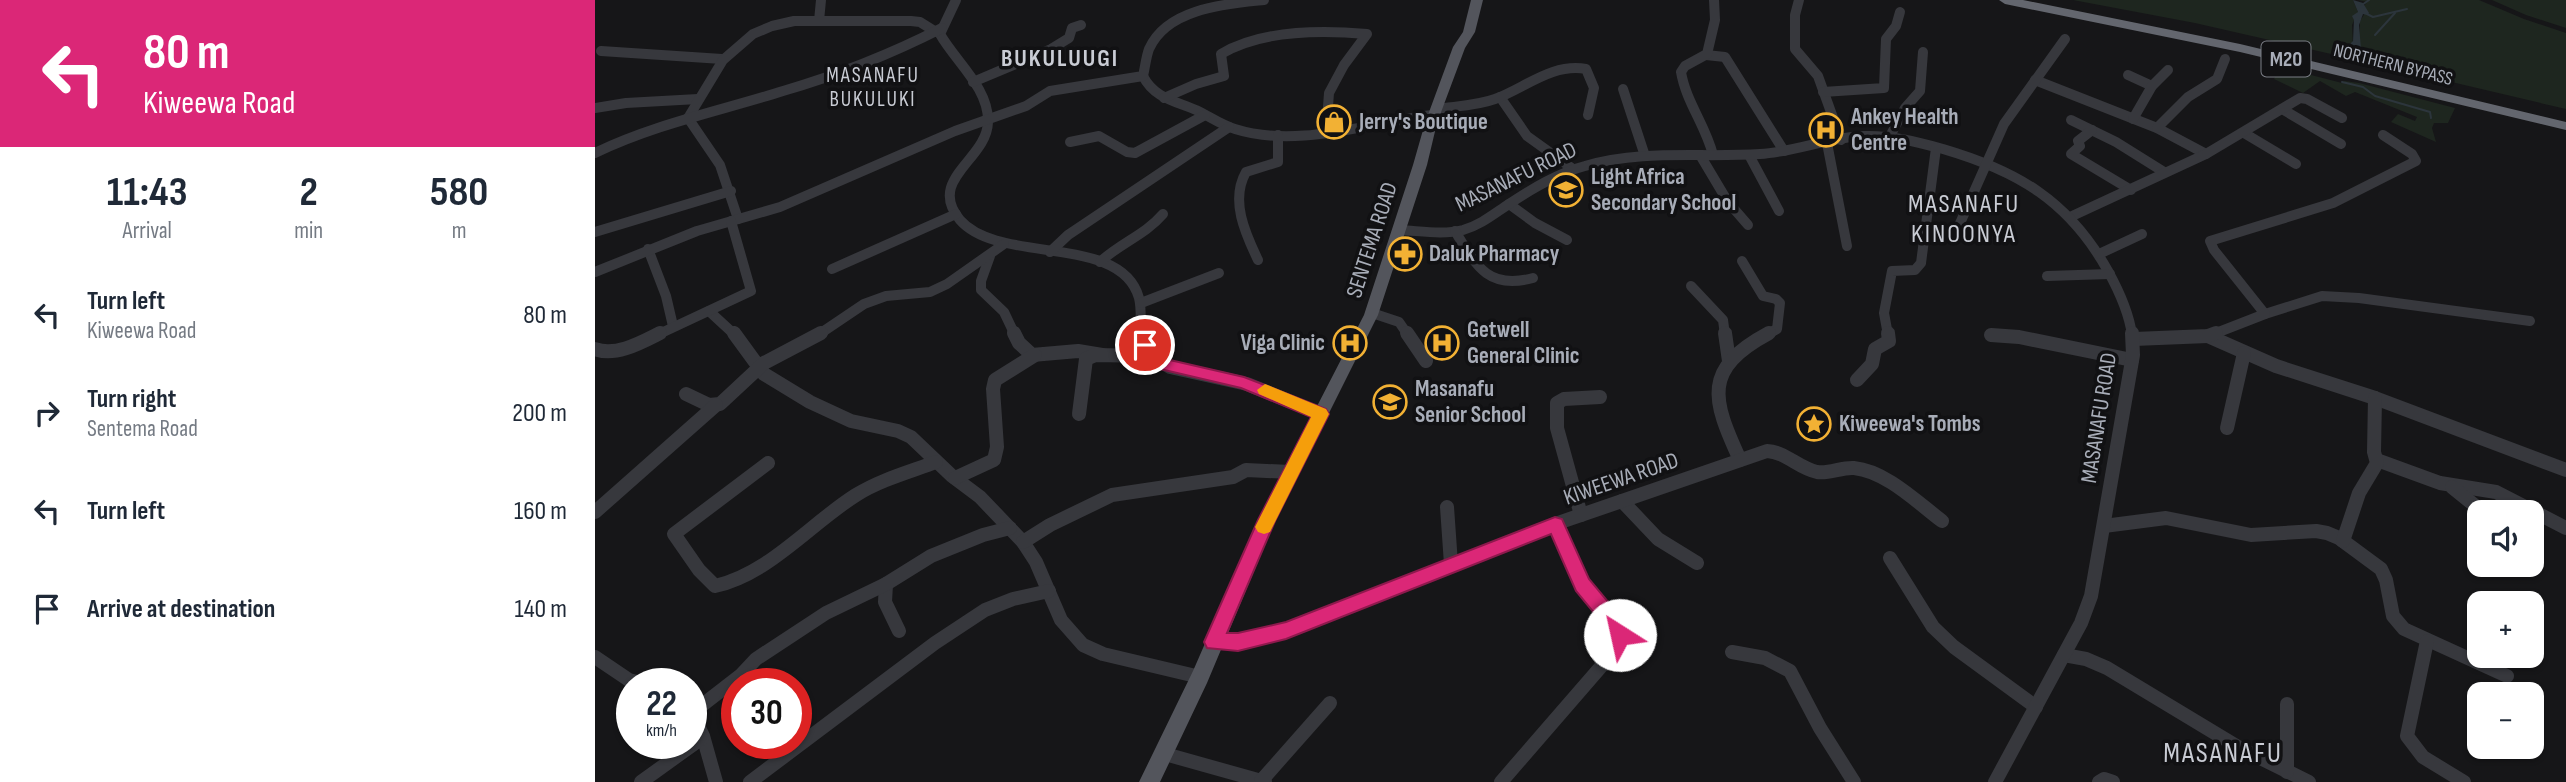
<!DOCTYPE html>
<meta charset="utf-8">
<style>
body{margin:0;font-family:"Sofia Sans Condensed",sans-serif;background:#f2f2f3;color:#1f2937;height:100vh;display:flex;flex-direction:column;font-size:26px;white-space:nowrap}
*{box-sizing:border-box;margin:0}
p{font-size:23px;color:#747a83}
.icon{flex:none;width:38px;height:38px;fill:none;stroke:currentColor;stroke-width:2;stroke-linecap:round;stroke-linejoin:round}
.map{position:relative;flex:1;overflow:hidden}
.sheet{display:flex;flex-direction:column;background:#fff;width:595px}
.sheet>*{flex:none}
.guide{background:#db2777;color:#fff;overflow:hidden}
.tools{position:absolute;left:1872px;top:500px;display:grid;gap:14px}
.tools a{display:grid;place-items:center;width:77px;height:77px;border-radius:14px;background:#fff;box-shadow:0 2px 5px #0004;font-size:35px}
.speed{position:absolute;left:21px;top:668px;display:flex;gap:14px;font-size:35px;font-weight:700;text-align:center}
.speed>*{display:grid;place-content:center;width:91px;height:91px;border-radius:50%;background:#fff;box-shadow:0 2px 5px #0004;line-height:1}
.speed small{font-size:18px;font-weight:400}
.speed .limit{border:10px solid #d22;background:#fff;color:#111}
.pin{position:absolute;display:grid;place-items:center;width:60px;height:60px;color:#fff;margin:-30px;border:4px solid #fff;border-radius:50%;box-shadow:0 2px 7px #0007}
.me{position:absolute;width:77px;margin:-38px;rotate:325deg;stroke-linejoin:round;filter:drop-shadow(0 0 5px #0008)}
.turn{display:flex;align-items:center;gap:24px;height:147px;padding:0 28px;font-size:32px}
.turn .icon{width:91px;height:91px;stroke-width:2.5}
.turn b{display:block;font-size:49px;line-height:60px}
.eta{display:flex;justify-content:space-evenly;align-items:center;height:119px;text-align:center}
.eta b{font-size:42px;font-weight:700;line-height:49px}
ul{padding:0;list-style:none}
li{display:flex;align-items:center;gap:21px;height:98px;padding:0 28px}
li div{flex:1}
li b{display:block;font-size:26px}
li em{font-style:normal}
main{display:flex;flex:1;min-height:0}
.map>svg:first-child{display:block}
</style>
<main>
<section class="sheet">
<div class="guide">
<div class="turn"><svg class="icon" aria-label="left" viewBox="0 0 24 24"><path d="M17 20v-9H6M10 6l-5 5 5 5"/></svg><div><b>80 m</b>Kiweewa Road</div></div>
</div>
<div class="eta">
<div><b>11:43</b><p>Arrival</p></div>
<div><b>2</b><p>min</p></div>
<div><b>580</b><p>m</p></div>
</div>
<ul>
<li><svg class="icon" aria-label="left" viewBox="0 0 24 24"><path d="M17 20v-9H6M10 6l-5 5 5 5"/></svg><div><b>Turn left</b><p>Kiweewa Road</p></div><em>80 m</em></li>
<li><svg class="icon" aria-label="right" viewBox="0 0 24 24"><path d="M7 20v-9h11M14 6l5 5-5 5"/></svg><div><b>Turn right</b><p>Sentema Road</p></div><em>200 m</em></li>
<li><svg class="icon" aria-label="left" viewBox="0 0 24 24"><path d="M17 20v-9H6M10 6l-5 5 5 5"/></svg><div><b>Turn left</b></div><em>160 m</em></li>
<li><svg class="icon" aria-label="arrive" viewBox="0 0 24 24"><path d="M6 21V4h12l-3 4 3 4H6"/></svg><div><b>Arrive at destination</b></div><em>140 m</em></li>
</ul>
</section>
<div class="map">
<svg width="1971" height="782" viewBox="0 0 1971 782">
<rect width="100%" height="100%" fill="#161618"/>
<g fill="#1e261f">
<polygon points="1478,0 1758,0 1763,12 1757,25 1758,47 1745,56 1600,23"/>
<path d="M1763,0H1884L1929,19L1971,33V109L1750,57C1763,49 1765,35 1765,21L1770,13L1769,6L1772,2Z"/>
<polygon points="1897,0 1971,0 1971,28 1931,15"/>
<polygon points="1685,67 1747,83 1750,81 1764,83 1860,108 1853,123 1839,123 1837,128 1841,142 1796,122 1803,114 1820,121 1822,117 1760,92 1751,96 1725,81 1708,93 1679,79"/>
</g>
<polygon fill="#2c353c" points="1758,0 1768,3 1774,13 1772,15 1768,14 1764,25 1766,49 1750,57 1745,56 1758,47 1755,44 1758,41 1759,20 1757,16 1763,12"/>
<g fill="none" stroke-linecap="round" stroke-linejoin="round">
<g stroke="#2c353c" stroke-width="2">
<polyline points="1767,5 1774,0"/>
<polyline points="1772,14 1778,17 1812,9"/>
<polyline points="1780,35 1800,13"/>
<polyline points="1747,82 1768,87 1780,96 1835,112 1836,118"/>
</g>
<g stroke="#37383d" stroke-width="10">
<path d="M361,0L345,34C360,61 394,88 393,122C392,160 331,179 365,220C404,265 526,233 544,298C547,310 545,323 546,335"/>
<polyline points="1204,0 1200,15 1200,49 1223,76 1246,140"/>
<polyline points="224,21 226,0"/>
<polyline points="6,51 127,59"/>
<polyline points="1111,55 1130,57 1189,151"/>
<polyline points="1533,75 1557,86"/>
<path d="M548,76C559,98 580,101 601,110C614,116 626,125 640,129C703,149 774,122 838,115"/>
<polyline points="1440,80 1562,128 1611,154"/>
<polyline points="378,82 456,49 474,38 477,28 486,25"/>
<polyline points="1028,89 1050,156"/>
<polyline points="1228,92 1289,88 1291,39 1301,26 1305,12"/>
<polyline points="905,97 932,136 978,169"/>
<path d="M569,98L601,84L629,76L626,54C666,30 727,30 772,34L749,65L734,93L731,133"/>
<polyline points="0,108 31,103 103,99"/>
<path d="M841,109C861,106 881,106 900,99C930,88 957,63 991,69L999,88L993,115"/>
<polyline points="1687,109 1746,144"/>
<polyline points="93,118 128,60 158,34 177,26 199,21 316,21 325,22 341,32"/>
<polyline points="93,118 125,165 143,219"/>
<polyline points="1538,119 1557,86 1573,70"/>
<polyline points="1476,120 1521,142 1569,172"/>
<polyline points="1562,128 1593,97 1622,79 1630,59"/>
<polyline points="1497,130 1483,141 1485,146 1476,154 1536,190"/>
<polyline points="1649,133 1701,164"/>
<polyline points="1294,138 1310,108 1325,91 1328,52"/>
<polyline points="475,142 504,136 532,152 540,153 610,115"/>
<polyline points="1232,143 1252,246"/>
<path d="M0,153C60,124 125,111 188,91C243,75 296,54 347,28"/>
<polyline points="1105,155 1133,202 1153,225"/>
<path d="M1118,155C1111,126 1091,102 1086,72L1090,66L1112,54L1120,20L1119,0"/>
<polyline points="1154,155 1184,211"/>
<polyline points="914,204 940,223 972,240"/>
<polyline points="1475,217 1611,154 1705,98 1712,99 1747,118"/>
<path d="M805,230C826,231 848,235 868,230C886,225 900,213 914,204C938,188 963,173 990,166C1047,149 1106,158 1165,154C1200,152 1234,137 1269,136C1296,135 1322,142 1348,149C1423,171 1474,201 1513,271C1524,291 1534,312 1537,335"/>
<polyline points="1362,230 1409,124 1470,39"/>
<path d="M860,231C881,266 893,290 938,278"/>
<polyline points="0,232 136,191"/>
<polyline points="53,249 71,296 78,326"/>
<polyline points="455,252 473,235 634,127"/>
<polyline points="1504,254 1547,234"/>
<polyline points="395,256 386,281 386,290 409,312 420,335"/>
<path d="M663,260C650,233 635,200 651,172L683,162V135"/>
<polyline points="1147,261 1168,296 1181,299 1185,303 1182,329 1171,335"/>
<path d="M505,262C525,243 550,235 568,214"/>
<polyline points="237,269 361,214"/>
<path d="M0,272L102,231L185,207L360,131L431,106L455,91L548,76C550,68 551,57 554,49C572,8 631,4 669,0"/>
<polyline points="1452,276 1515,274"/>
<polyline points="1096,286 1128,320 1130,335"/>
<polyline points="546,303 624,273"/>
<polyline points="114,311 140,335"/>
<polyline points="777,313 804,322 813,335"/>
<polyline points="1670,314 1727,296 1764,298 1935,321"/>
<polyline points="62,335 156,291 136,221"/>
<polyline points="223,335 269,304 291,296 335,292 352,284 409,244"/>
<polyline points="1293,335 1289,313 1297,271 1320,270 1326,263 1341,148"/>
<polyline points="1616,335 1670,314 1619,250 1615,241 1738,203 1821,161 1817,154 1788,135"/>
</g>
<g stroke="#37383d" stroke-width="14">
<polyline points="139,333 169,374 215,402 256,421 303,431 316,437 357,476 385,497 428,542 441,562 466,620 488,645 508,654 605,677"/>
<polyline points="419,333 424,343 437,355 483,351 507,355"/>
<polyline points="546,333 556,356 575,367 652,384 726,414"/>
<polyline points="812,333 831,361"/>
<polyline points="1130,333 1134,361"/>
<polyline points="1396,335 1424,337 1537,360"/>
<polyline points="1613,336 1681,366 1780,398 1971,470"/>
<polyline points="1539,339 1613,336 1621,333"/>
<path d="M0,349C21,357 47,342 65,333"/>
<polyline points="1262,380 1277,364 1280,349 1294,341 1293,333"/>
<polyline points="91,394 114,405 125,404 169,363 226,333"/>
<polyline points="484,414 491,359 500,355 556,356"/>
<polyline points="1632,428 1649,353"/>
<path d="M1145,460C1117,399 1107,369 1174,333"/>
<polyline points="1782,460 1845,483 1901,492 1971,528"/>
<path d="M173,463L79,534L104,570L120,586C174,574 215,524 261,495C285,480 314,472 341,462"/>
<polyline points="360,478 399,460 402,447 398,389 400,380 440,355"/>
<polyline points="1857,487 1889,513"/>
<polyline points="1027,501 1063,539 1102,563"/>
<polyline points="852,507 856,564"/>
<polyline points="0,512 121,405"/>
<polyline points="986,515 962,428 962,403 969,399 1005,397"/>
<polyline points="1509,526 1571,518 1656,535 1721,531 1732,533 1744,538 1786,569 1791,580 1798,616 1809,629 1912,676"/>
<polyline points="1748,541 1764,493 1782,463 1779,452 1780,398"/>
<polyline points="428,542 455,525 517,495 638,477 651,470 695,472"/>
<polyline points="1295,558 1338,627 1359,647 1441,707"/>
<polyline points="291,584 290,602 304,631"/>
<path d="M619,641L643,642L691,630L960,524L1172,451C1191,452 1203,468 1222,472C1234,474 1247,467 1259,468C1291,471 1323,503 1347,521"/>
<polyline points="1832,641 1812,736 1828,757 1869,782"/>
<polyline points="1137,652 1170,658 1195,671 1225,728 1259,782"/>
<polyline points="1469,655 1491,659 1512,668 1643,747 1714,782"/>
<polyline points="0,657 34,680 50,684"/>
<polyline points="1692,704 1692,772"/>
<polyline points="96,711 108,736 121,782"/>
<polyline points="97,713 146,675 161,659 231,613 291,584 336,556 388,535 415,528"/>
<polyline points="570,754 670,782"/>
<polyline points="666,781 735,703"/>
<polyline points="46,782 107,738"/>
<polyline points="155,782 340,643 390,610 418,599 454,591"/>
<polyline points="906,782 1010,662 1025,635 1023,627 987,585 960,524"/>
<polyline points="1400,782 1486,623 1496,596 1538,355 1537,333"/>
<polyline points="1504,782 1509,779 1518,782"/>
</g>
<polygon fill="#53555c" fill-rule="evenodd" points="876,0 888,0 880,32 870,48 842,123 832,165 783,315 680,521 612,683 565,782 544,782 598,671 666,515 769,315 818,165 830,123 858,47 868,32"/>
<polygon fill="#63666e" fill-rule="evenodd" points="1404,0 1428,0 1645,44 1971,122 1971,130 1645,52 1410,4"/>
</g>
<polygon fill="#db2777" stroke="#8e194d" stroke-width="2" points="550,339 555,341 562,352 575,360 649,377 731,409 734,414 680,521 632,633 643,633 691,622 960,517 967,519 994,579 1029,621 1034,635 1031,641 1025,643 1018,641 1014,631 981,591 956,534 691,639 643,651 612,648 609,642 663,520 716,417 646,388 565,369 551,361 542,345"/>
<polygon fill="#f59e0b" points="670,384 731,409 734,414 675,532 669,534 663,532 660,527 716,417 664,394 662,390"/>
<defs>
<symbol id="shop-ring" viewBox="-11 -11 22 22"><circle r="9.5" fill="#111113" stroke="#f2b134" stroke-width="1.5"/><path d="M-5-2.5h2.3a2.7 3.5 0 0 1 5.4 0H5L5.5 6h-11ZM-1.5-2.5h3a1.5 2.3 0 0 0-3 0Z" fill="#f2b134"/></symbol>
<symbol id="hospital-ring" viewBox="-11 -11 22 22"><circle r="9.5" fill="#111113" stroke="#f2b134" stroke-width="1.5"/><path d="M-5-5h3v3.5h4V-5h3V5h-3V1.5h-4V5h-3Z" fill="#f2b134"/></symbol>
<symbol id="school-ring" viewBox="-11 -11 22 22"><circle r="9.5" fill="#111113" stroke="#f2b134" stroke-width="1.5"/><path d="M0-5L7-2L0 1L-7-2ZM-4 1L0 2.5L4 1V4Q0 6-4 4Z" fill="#f2b134"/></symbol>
<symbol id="pharmacy-ring" viewBox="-11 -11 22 22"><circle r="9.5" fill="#111113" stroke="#f2b134" stroke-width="1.5"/><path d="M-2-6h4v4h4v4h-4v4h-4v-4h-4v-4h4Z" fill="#f2b134"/></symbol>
<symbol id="sight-ring" viewBox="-11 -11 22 22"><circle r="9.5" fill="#111113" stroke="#f2b134" stroke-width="1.5"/><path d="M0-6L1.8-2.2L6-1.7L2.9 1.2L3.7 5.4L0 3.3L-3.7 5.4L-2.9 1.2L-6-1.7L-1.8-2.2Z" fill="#f2b134"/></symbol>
</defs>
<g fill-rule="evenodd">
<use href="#shop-ring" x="720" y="103" width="38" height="38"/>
<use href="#hospital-ring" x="1212" y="111" width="38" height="38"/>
<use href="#school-ring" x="952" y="171" width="38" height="38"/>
<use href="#pharmacy-ring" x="791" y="235" width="38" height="38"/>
<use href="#hospital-ring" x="736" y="324" width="38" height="38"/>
<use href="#hospital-ring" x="828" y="324" width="38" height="38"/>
<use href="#school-ring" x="776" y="383" width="38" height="38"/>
<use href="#sight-ring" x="1200" y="405" width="38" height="38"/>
</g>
<g text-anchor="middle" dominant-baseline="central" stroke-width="7" stroke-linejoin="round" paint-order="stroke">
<g font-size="19" fill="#a8adb8" stroke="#111113">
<text transform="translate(1798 65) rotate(14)">NORTHERN BYPASS</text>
</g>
<rect fill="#111113" stroke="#7b7e86" stroke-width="2" x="1666.5" y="41.5" width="49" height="35" rx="5"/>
<g font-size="21" font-weight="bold" fill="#a8adb8">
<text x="1691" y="59">M20</text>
</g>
<g font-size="21" letter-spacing="2" fill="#c9ccd4" stroke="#111113">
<text x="278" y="75">MASANAFU<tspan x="278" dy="24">BUKULUKI</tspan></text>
</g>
<g font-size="23" font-weight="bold" fill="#a8adb8" stroke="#111113" text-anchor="start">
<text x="1256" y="117">Ankey Health<tspan x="1256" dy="26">Centre</tspan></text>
<text x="764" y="122">Jerry's Boutique</text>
<text x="996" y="177">Light Africa<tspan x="996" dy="26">Secondary School</tspan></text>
<text x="834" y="254">Daluk Pharmacy</text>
<text x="872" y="330">Getwell<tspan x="872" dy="26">General Clinic</tspan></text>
<text x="730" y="343" text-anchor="end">Viga Clinic</text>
<text x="820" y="389">Masanafu<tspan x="820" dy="26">Senior School</tspan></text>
<text x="1244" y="424">Kiweewa's Tombs</text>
</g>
<g font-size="23" fill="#a8adb8" stroke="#111113">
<text transform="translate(921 177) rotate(-26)">MASANAFU ROAD</text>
<text transform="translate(777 240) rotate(-72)">SENTEMA ROAD</text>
<text transform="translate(1504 418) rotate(-81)">MASANAFU ROAD</text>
<text transform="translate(1026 479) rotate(-19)">KIWEEWA ROAD</text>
</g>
<g font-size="24" font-weight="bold" letter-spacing="2" fill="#c9ccd4" stroke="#111113">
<text x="465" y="58">BUKULUUGI</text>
</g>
<g font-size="26" letter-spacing="2" fill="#c9ccd4" stroke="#111113">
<text x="1369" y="204">MASANAFU<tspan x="1369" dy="30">KINOONYA</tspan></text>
</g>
<g font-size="28" letter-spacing="2" fill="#c9ccd4" stroke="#111113">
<text x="1628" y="753">MASANAFU</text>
</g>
</g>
</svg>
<div class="tools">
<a><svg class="icon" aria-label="sound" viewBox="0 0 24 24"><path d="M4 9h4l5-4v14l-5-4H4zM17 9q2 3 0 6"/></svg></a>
<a>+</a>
<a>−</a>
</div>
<div class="speed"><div>22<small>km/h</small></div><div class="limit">30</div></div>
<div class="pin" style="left:550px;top:345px;background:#d93025"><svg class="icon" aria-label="arrive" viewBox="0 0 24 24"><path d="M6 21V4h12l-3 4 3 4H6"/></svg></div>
<svg class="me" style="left:1025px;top:635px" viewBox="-20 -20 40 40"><circle r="19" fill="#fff"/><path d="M0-13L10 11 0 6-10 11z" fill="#db2777"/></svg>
</div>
</main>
